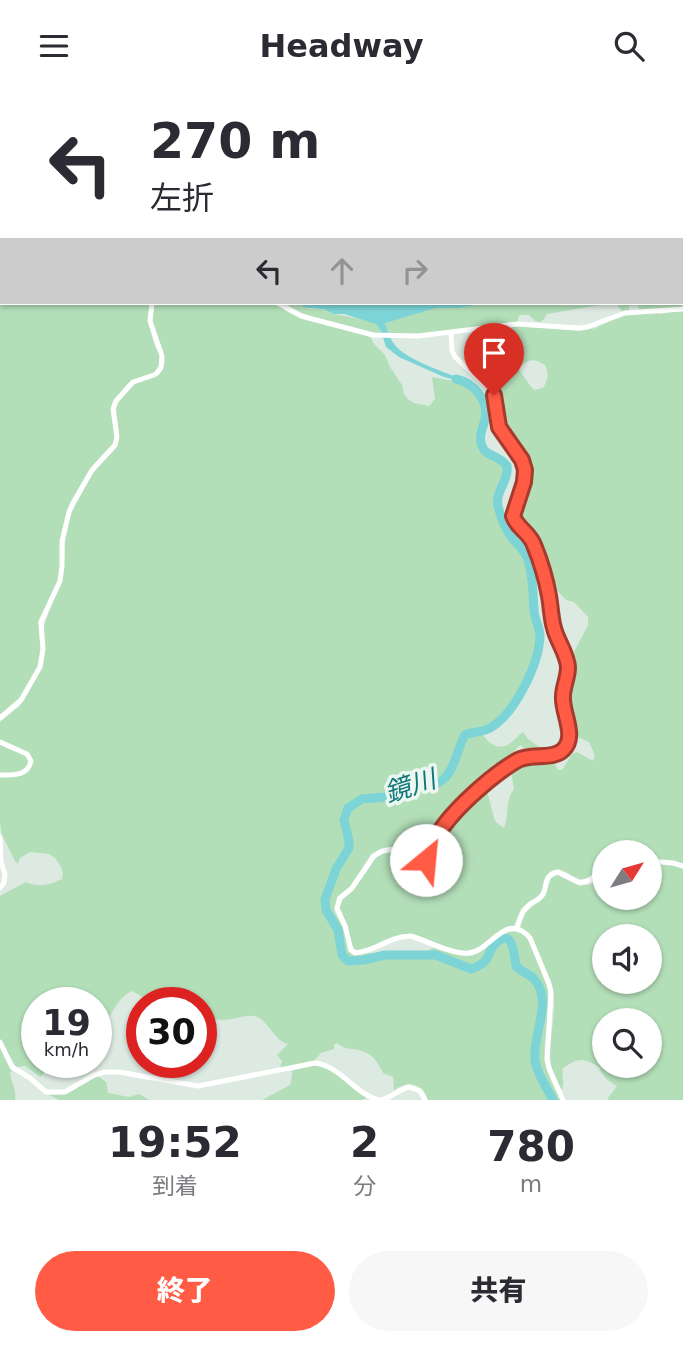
<!DOCTYPE html>
<html lang="ja">
<meta charset="utf-8">
<style>
body{margin:0;font-family:"DejaVu Sans","Noto Sans JP",sans-serif;background:#f7f7f7;color:#2b2b33;height:100vh;display:flex;flex-direction:column;font-size:26px;white-space:nowrap}
*{box-sizing:border-box;margin:0}
p{font-size:23px;color:#7c7c81}
.icon{flex:none;width:38px;height:38px;fill:none;stroke:currentColor;stroke-width:2;stroke-linecap:round;stroke-linejoin:round}
.map{position:relative;height:1009px;overflow:hidden}
.panel{display:flex;flex-direction:column;background:#fff;flex:1}
.panel>*{flex:none}
.hud{position:absolute;left:0px;top:0px;width:684px;height:214px;box-shadow:0 2px 5px #0004;background:#fff;color:#2b2b33;overflow:hidden}
.needle{width:46px;rotate:53deg}
.controls{position:absolute;left:592px;top:749px;display:grid;gap:14px}
.controls a{display:grid;place-items:center;width:70px;height:70px;border-radius:50%;background:#fff;box-shadow:0 2px 5px #0004;font-size:35px}
.speed{position:absolute;left:21px;top:896px;display:flex;gap:14px;font-size:35px;font-weight:700;text-align:center}
.speed>*{display:grid;place-content:center;width:91px;height:91px;border-radius:50%;background:#fff;box-shadow:0 2px 5px #0004;line-height:1}
.speed small{font-size:18px;font-weight:400}
.speed .limit{border:10px solid #d22;background:#fff;color:#111}
.pin{position:absolute;display:grid;place-items:center;width:60px;height:60px;color:#fff;margin:-72px -30px;border-radius:50% 50% 50% 0;rotate:-45deg;box-shadow:0 0 7px #0007}
.pin .icon{rotate:45deg}
.me{position:absolute;width:77px;margin:-38px;rotate:28deg;stroke-linejoin:round;filter:drop-shadow(0 0 5px #0008)}
.turn{display:flex;align-items:center;gap:24px;height:147px;padding:0 35px;font-size:32px}
.turn .icon{width:91px;height:91px;stroke-width:2.5}
.turn b{display:block;font-size:49px;line-height:60px}
.lanes{display:flex;align-items:center;height:66px;padding:0 35px;background:#0003;justify-content:center;gap:35px;direction:ltr}
.lanes .off{opacity:.35}
.eta{display:flex;justify-content:space-evenly;align-items:center;height:119px;text-align:center}
.eta b{font-size:42px;font-weight:800;line-height:49px}
.action{display:flex;gap:14px;margin-top:auto;padding:14px 35px}
.action a{flex:1;height:80px;border-radius:42px;background:#ff5b45;color:#fff;font-size:28px;font-weight:800;line-height:80px;text-align:center}
.action a+a{background:#f7f7f7;color:#2b2b33}
header{display:flex;justify-content:space-between;align-items:center;height:91px;padding:0 35px;background:#fff;font-size:32px;font-weight:800}
.map>svg:first-child{display:block}
</style>
<header><svg class="icon" aria-label="menu" viewBox="0 0 24 24"><path d="M4 6h16M4 12h16M4 18h16"/></svg>Headway<svg class="icon" aria-label="search" viewBox="0 0 24 24"><circle cx="10" cy="10" r="6"/><path d="M15 15l6 6"/></svg></header>
<div class="map">
<svg width="683" height="1009" viewBox="0 0 683 1009">
<rect width="100%" height="100%" fill="#dceae2"/>
<g fill="#b2deb8" fill-rule="evenodd">
<polygon points="218,0 683,0 683,168 682,2 221,2"/>
<polygon points="0,86 2,86 2,212 150,212 148,230 154,253 160,265 159,276 154,282 132,290 127,293 113,313 114,351 71,410 61,465 59,488 38,531 41,561 38,575 22,604 14,613 0,623"/>
<polygon points="683,199 683,216 640,219 637,214 629,215 629,220 623,221 617,214 606,213 547,223 545,227 541,231 535,230 529,224 520,224 518,226 518,230 516,232 417,243 388,242 385,233 387,230 436,217 457,217 490,212 682,212"/>
<path d="M154,212H274L290,222L370,245L374,253L385,264L390,276L402,294L404,303L408,308L414,312L429,315L435,308L432,286L468,293L476,301L481,309L484,319V327L478,342V350L483,363L499,369L505,376C506,392 492,399 497,416C500,429 506,446 515,456C519,460 523,461 526,467C529,474 532,496 533,504C533,509 532,515 532,520C533,529 538,538 538,547C537,577 509,629 481,640C485,650 498,661 509,653C514,650 517,645 523,641L528,648L539,656L537,660L526,658L520,654L513,662L514,669L449,725L426,766L423,768L416,767L395,756L382,757L371,763L350,796L337,806L334,820L344,837L348,860L354,864L368,862L384,866H417L433,857C445,860 458,866 470,865C488,862 497,838 516,841C526,842 530,851 533,859C540,876 549,892 549,910C549,929 543,950 545,969C547,983 554,996 560,1009H555L547,992L544,991L549,1008L548,1009H428C423,992 408,989 394,999L393,986L383,982C378,971 372,962 359,959C350,957 345,959 337,952L334,954V958L321,962L314,970L280,977L282,970L277,964L288,953C275,950 270,933 258,926C246,921 230,932 217,928L201,938V912H145L141,905L132,900C113,909 111,931 96,944V912H37V932L35,933C35,946 37,958 37,971H43L44,983L40,986L25,975L16,976L0,948V805L26,791C38,797 50,794 62,788L63,782L60,774L55,767L49,763L30,761L20,767L18,773L15,770L2,744L0,732V685L24,682L32,668L0,649V631L20,615L28,602L43,573V538L64,477L65,451L71,422L93,382L117,356L119,346L116,315L121,306L135,293L158,284L163,279L165,269L152,232Z"/>
<path d="M283,212H297L309,218H322L334,223L365,229L376,233L382,242C353,240 308,228 283,212Z"/>
<path d="M683,219V772L649,768V761H604V774L585,789C577,788 575,786 568,782C548,771 545,788 541,802L521,818L514,835C495,836 489,855 472,859C453,864 428,844 408,843C389,842 375,858 356,859L351,853L348,835L340,820L339,815L342,809L353,800L375,767L380,763L393,761L418,774L424,773L430,770L439,747L452,728L486,696L494,727L496,731L504,737C510,722 504,712 514,698L511,680C523,666 538,666 556,666L555,673L558,679H562L572,663L577,661L593,670L595,664L589,651L580,647H574L571,644L565,611L566,601L572,573V565L588,534V526L574,511L566,509L547,489L539,462L540,450L538,445L524,437L517,427V421L526,392L527,376L518,360L504,341L497,303L491,295L481,285L476,268L475,256L476,254L485,255L493,272L500,274L510,271C521,278 525,289 534,299L543,297C548,289 549,283 545,274C533,267 532,268 519,275L506,264L500,252L495,251L485,254L474,251V241L517,235L580,240L596,237L619,225L652,221L660,223Z"/>
<path d="M0,653C10,660 19,660 30,668L27,677L16,682L0,683Z"/>
<path d="M649,772L678,775L683,778V1009H608V1007L617,995C608,990 603,986 599,976C583,966 578,967 563,977C561,985 565,991 562,999C538,966 559,934 553,898C551,888 545,877 541,867C536,855 532,844 520,836L525,822L545,805L551,787L558,784C574,793 591,802 604,783V807H649ZM604,845H649V891H604ZM604,929H649V975H604Z"/>
<path d="M0,956L12,980L10,982C11,992 17,999 15,1009H0Z"/>
<path d="M310,975C332,973 350,994 366,1007L362,1009H262L290,994L292,985V980Z"/>
<polygon points="98,985 106,991 108,1002 129,1006 139,1003 149,1009 59,1009 49,1004 65,1003"/>
</g>
<path fill="#7dd4d6" d="M297,212H490L458,217H436L385,232C388,243 392,253 401,260C415,271 447,283 464,288L466,290L464,291L444,286L399,266L386,256L381,240L376,233L344,223H334L323,218L307,217Z"/>
<g fill="none" stroke-linecap="round" stroke-linejoin="round">
<g stroke="#7dd4d6" stroke-width="9">
<polyline points="0,43 2,43"/>
<path d="M456,288C474,292 489,309 485,328C483,338 478,345 482,355C486,366 498,363 507,375C509,390 495,400 498,415C501,427 506,441 514,449C519,455 524,459 527,466C533,480 533,504 534,519C534,528 540,536 540,545C539,573 515,623 490,637C482,642 473,640 465,644C456,659 454,691 431,694C423,694 416,691 408,692L394,703L385,706L362,708L348,717L344,729L349,750V757L336,778L327,803L325,809L326,819L338,839L342,864L348,870L364,869L385,864H436L471,878C477,876 482,874 486,869C489,865 490,859 494,854C513,834 514,863 516,875C521,881 529,882 534,888C554,910 532,943 535,969C536,981 547,997 553,1009"/>
</g>
<g stroke="#fff" stroke-width="5">
<polyline points="0,84 2,84"/>
<polyline points="278,212 301,225 373,244 418,245 517,233 578,237 587,236 625,222 683,218"/>
<path d="M451,242L452,260L455,266L492,300L499,336L524,374V391L513,425C517,437 530,442 534,454C541,471 546,488 549,505C551,516 551,527 554,537C557,550 567,564 568,577C568,587 562,598 563,608C563,624 577,646 563,659C553,669 531,662 518,669C493,683 450,721 437,745C433,753 432,762 426,769C405,775 401,746 374,765L352,797L340,807L337,817L345,835L351,859L355,862C375,861 389,845 411,845C427,850 453,864 469,862C491,860 506,819 530,847L549,893L551,901L547,969L549,977L563,1009"/>
<polyline points="0,627 21,609 40,576 43,558 41,531 60,490 62,475 62,450 69,421 73,412 92,379 115,354 117,346 113,318 116,310 133,291 154,284 157,282 161,276 162,265 150,230 152,212"/>
<path d="M0,651L27,663L31,670C28,685 13,684 0,684"/>
<polyline points="0,746 1,771 5,783 4,792 0,797"/>
<polyline points="649,770 673,772 683,775"/>
<path d="M517,838C519,828 522,819 530,813C533,811 537,810 540,807C550,798 540,785 558,781L580,792L590,789L604,777"/>
<path d="M0,951L12,976L30,987L46,1001H65L94,984L105,981H119L198,995L315,972C341,975 354,1003 379,1009"/>
<path d="M381,1009C392,1007 399,998 409,996L420,1000L425,1009"/>
</g>
<polyline stroke="#fff" stroke-width="8" points="203,0 207,2"/>
<g stroke="#5ba588" stroke-width="9">
<polyline points="0,74 2,74"/>
<polyline points="682,163 683,163"/>
</g>
</g>
<g fill="none" stroke-linecap="round" stroke-linejoin="round">
<defs>
<path id="route" d="M426,769C431,762 433,753 437,745C451,720 493,683 518,669C531,662 553,669 563,659C577,646 563,624 563,608C562,598 568,587 568,577C568,564 557,550 554,537C551,527 551,516 549,505C546,488 541,471 534,454C530,442 517,437 513,425L524,391L525,379L522,369L499,336L494,304"/>
</defs>
<use href="#route" stroke="#a63b2d" stroke-width="18"/>
<use href="#route" stroke="#ff5b45" stroke-width="12"/>
</g>
<g text-anchor="middle" dominant-baseline="central" stroke-width="7" stroke-linejoin="round" paint-order="stroke">
<g font-size="26" font-style="italic" fill="#12777b" stroke="#ecf7f0">
<text transform="translate(410 695) rotate(-18)">鏡川</text>
</g>
</g>
</svg>
<div class="controls">
<a><svg class="needle" viewBox="-14 -14 28 28"><path d="M0-13l5 13h-10z" fill="#e53935"/><path d="M0 13l5-13h-10z" fill="#7c7c81"/></svg></a>
<a><svg class="icon" aria-label="sound" viewBox="0 0 24 24"><path d="M4 9h4l5-4v14l-5-4H4zM17 9q2 3 0 6"/></svg></a>
<a><svg class="icon" aria-label="search" viewBox="0 0 24 24"><circle cx="10" cy="10" r="6"/><path d="M15 15l6 6"/></svg></a>
</div>
<div class="speed"><div>19<small>km/h</small></div><div class="limit">30</div></div>
<div class="pin" style="left:494px;top:304px;background:#d93025"><svg class="icon" aria-label="arrive" viewBox="0 0 24 24"><path d="M6 21V4h12l-3 4 3 4H6"/></svg></div>
<svg class="me" style="left:426px;top:769px" viewBox="-20 -20 40 40"><circle r="19" fill="#fff"/><path d="M0-13L10 11 0 6-10 11z" fill="#ff5b45"/></svg>
<div class="hud">
<div class="turn"><svg class="icon" aria-label="left" viewBox="0 0 24 24"><path d="M17 20v-9H6M10 6l-5 5 5 5"/></svg><div><b>270 m</b>左折</div></div>
<div class="lanes"><svg class="icon" aria-label="left" viewBox="0 0 24 24"><path d="M17 20v-9H6M10 6l-5 5 5 5"/></svg><svg class="icon off" aria-label="ahead" viewBox="0 0 24 24"><path d="M12 20V5M6 11l6-6 6 6"/></svg><svg class="icon off" aria-label="right" viewBox="0 0 24 24"><path d="M7 20v-9h11M14 6l5 5-5 5"/></svg></div>
</div>
</div>
<section class="panel">
<div class="eta">
<div><b>19:52</b><p>到着</p></div>
<div><b>2</b><p>分</p></div>
<div><b>780</b><p>m</p></div>
</div>
<div class="action"><a>終了</a><a>共有</a></div>
</section>
